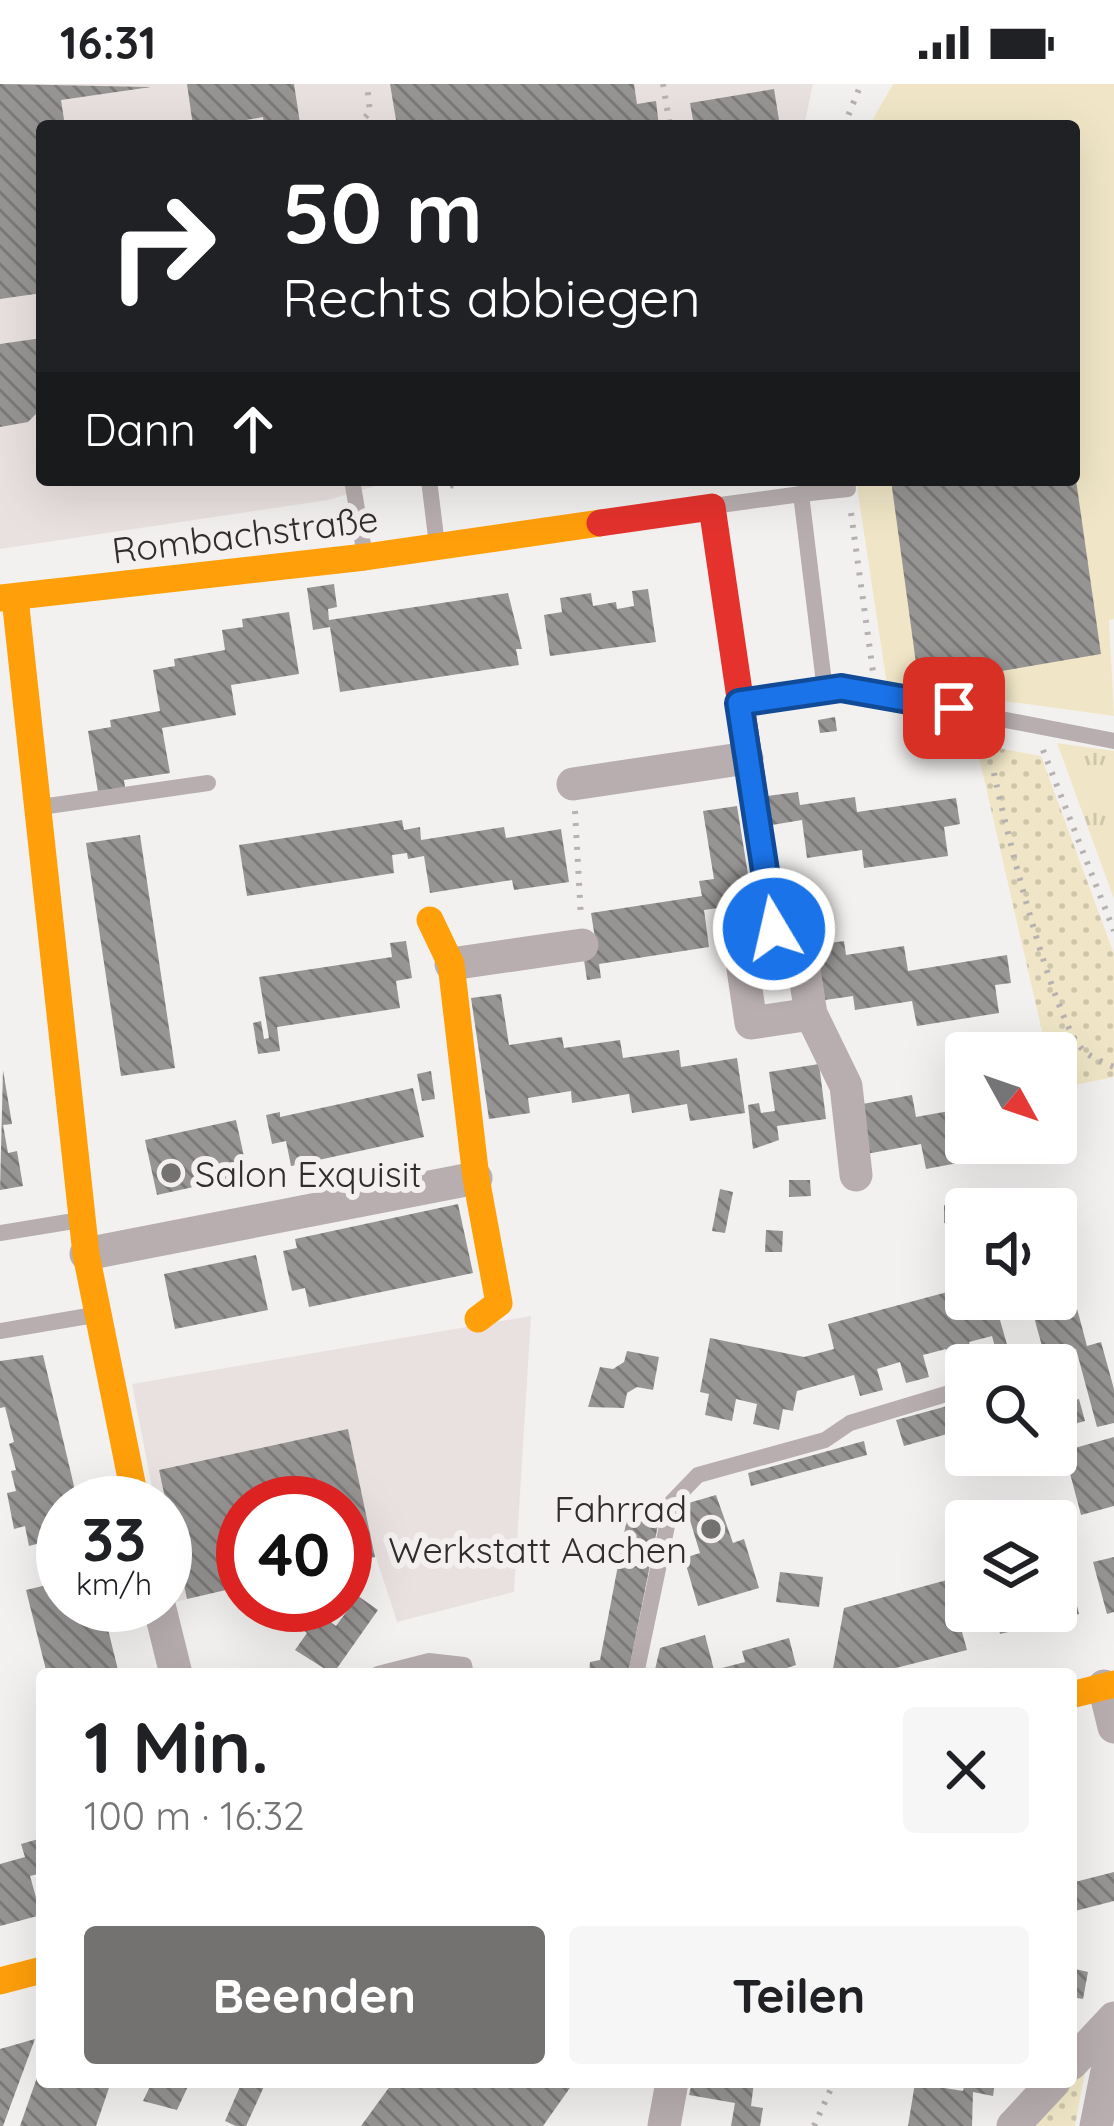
<!DOCTYPE html>
<html lang="de">
<meta charset="utf-8">
<style>
body{margin:0;font-family:Quicksand,sans-serif;background:#f6f6f6;color:#202124;height:100vh;display:flex;flex-direction:column;font-size:45px;white-space:nowrap}
*{box-sizing:border-box;margin:0}
p{font-size:39px;color:#757577}
.icon{flex:none;width:66px;height:66px;fill:none;stroke:currentColor;stroke-width:2;stroke-linecap:round;stroke-linejoin:round}
.map{position:relative;flex:1;overflow:hidden}
.drawer{position:absolute;left:36px;top:1584px;width:1041px;height:420px;display:flex;flex-direction:column;background:#fff;border-radius:12px;box-shadow:0 12px 48px #0002}
.drawer>*{flex:none}
.guide{position:absolute;left:36px;top:36px;width:1044px;height:366px;border-radius:12px;box-shadow:0 12px 48px #0002;background:#202124;color:#fff;overflow:hidden}
.needle{width:78px;rotate:130deg}
.fabs{position:absolute;left:945px;top:948px;display:grid;gap:24px}
.fabs a{display:grid;place-items:center;width:132px;height:132px;border-radius:12px;background:#fff;box-shadow:0 12px 48px #0002;font-size:60px}
.speed{position:absolute;left:36px;top:1392px;display:flex;gap:24px;font-size:60px;font-weight:700;text-align:center}
.speed>*{display:grid;place-content:center;width:156px;height:156px;border-radius:50%;background:#fff;box-shadow:0 12px 48px #0002;line-height:1}
.speed small{font-size:30px;font-weight:400}
.speed .limit{border:18px solid #d22;background:#fff;color:#111}
.pin{position:absolute;display:grid;place-items:center;width:102px;height:102px;color:#fff;margin:-51px;border-radius:24px;box-shadow:0 6px 18px #0006}
.me{position:absolute;width:132px;margin:-66px;rotate:351deg;stroke-linejoin:round;filter:drop-shadow(0 0 9px #0008)}
.turn{display:flex;align-items:center;gap:42px;height:252px;padding:0 48px;font-size:54px}
.turn .icon{width:156px;height:156px;stroke-width:2.5}
.turn b{display:block;font-size:84px;line-height:102px}
.then{display:flex;align-items:center;height:114px;padding:0 48px;background:#0003;gap:24px;font-size:45px}
.round{display:grid;place-items:center;flex:none;width:126px;height:126px;border-radius:12px;background:#f6f6f6}
.overview{display:flex;align-items:center;justify-content:space-between;height:204px;padding:0 48px}
h1{font-size:72px;font-weight:800;line-height:90px}
.button{display:flex;gap:24px;margin-top:auto;padding:24px 48px}
.button a{flex:1;height:138px;border-radius:12px;background:#747271;color:#fff;font-size:48px;font-weight:800;line-height:138px;text-align:center}
.button a+a{background:#f6f6f6;color:#202124}
.status{display:flex;justify-content:space-between;align-items:center;height:84px;padding:0 60px;background:#fff;direction:ltr}
.status svg{height:33px;fill:currentColor}
.map>svg:first-child{display:block}
</style>
<div class="status"><b>16:31</b><svg viewBox="0 0 49 12"><path d="M0 12V9h3v3zM5 12V6h3v6zM10 12V3h3v9zM15 12V0h3v12zM26 1h20v11H26zM47 4h2v5h-2z"/></svg></div>
<div class="map">
<svg width="1114" height="2042" viewBox="0 0 1114 2042">
<defs>
<pattern id="grass-tufts" width="24" height="20" patternUnits="userSpaceOnUse" patternTransform="scale(3)"><rect width="24" height="20" fill="#f0e6c7"/><path d="M3 7l-1-3M5 7V3M7 7l1-3M15 17l-1-3M17 17v-4M19 17l1-3" fill="none" stroke="#cec6ab"/></pattern>
<pattern id="park-dots" width="8" height="8" patternUnits="userSpaceOnUse" patternTransform="scale(3)"><rect width="8" height="8" fill="#f0e6c7"/><path d="M2 2h.1M6 6h.1" fill="none" stroke="#cec6ab" stroke-width="1.8" stroke-linecap="round"/></pattern>
<pattern id="building-back-hatch" width="6" height="6" patternUnits="userSpaceOnUse" patternTransform="scale(3)"><rect width="6" height="6" fill="#979594"/><path d="M-1 5l2 2M0 0l6 6M5-1l2 2" fill="none" stroke="#7c7a79"/></pattern>
</defs>
<rect width="100%" height="100%" fill="#f3f1f0"/>
<g fill="#e9e1e0">
<polygon points="0,0 813,0 804,42 42,42 42,396 395,396 328,416 0,465"/>
<polygon points="531,1232 514,1508 397,1538 376,1473 345,1479 345,1419 243,1419 243,1502 175,1518 165,1467 165,1419 155,1419 132,1300"/>
</g>
<polygon fill="url(#grass-tufts)" points="1057,659 1114,667 1114,815"/>
<g fill="url(#park-dots)">
<polygon points="976,660 1041,672 1114,870 1114,993 1056,1005 1056,969 1047,969"/>
<polygon points="1086,1982 1075,2042 1027,2042"/>
</g>
<polygon fill="#f0e6c7" points="893,0 1114,0 1114,535 1109,536 1114,632 887,601 856,396 1074,396 1074,42 869,42"/>
<g fill="url(#building-back-hatch)">
<polygon points="0,0 151,3 61,16 65,42 42,42 42,209 0,215"/>
<polygon points="187,0 294,0 300,39 264,42 263,33 241,37 242,42 193,42"/>
<polygon points="390,0 634,0 637,20 656,17 659,42 397,42"/>
<polygon points="774,5 780,42 694,42 690,19"/>
<polygon points="42,254 42,324 28,338 0,343 0,260"/>
<polygon points="891,396 1076,396 1101,570 919,601"/>
<polygon points="334,500 337,523 328,525 329,536 508,509 522,565 516,565 519,581 340,608 330,543 313,546 307,504"/>
<polygon points="648,505 656,558 550,572 544,531 562,528 560,514 591,509 593,522 616,518 617,525 634,522 632,507"/>
<polygon points="289,528 299,590 231,601 236,631 162,644 170,689 124,696 125,703 98,708 88,647 111,643 110,636 160,627 153,586 175,582 174,575 225,566 222,546 243,543 242,535"/>
<polygon points="835,633 837,647 820,649 818,636"/>
<polygon points="798,708 800,721 855,713 857,728 956,714 960,740 944,743 948,772 864,784 862,766 807,774 802,736 772,741 767,712"/>
<polygon points="737,722 755,834 721,839 718,824 704,826 709,863 599,880 601,894 587,896 583,869 597,867 591,829 702,812 699,797 714,795 703,727"/>
<polygon points="402,736 404,746 420,743 421,756 504,743 506,754 561,745 569,798 514,806 512,796 430,809 424,772 408,775 407,769 392,771 394,789 247,812 239,761"/>
<polygon points="140,751 175,984 121,992 86,759"/>
<polygon points="406,857 412,894 396,897 400,924 277,943 280,967 258,970 253,939 261,937 264,955 269,954 259,893 392,873 390,859"/>
<polygon points="844,857 846,871 904,862 908,887 1007,871 1011,899 995,901 999,929 917,942 912,917 855,926 853,912 825,916 816,861"/>
<polygon points="501,910 509,961 562,953 564,964 620,956 623,974 679,966 681,983 737,974 745,1029 690,1037 687,1020 632,1029 629,1010 572,1019 571,1007 528,1014 530,1029 489,1035 471,914"/>
<polygon points="819,980 826,1035 777,1042 779,1056 753,1065 748,1021 759,1019 761,1029 775,1027 769,988"/>
<polygon points="3,986 12,1040 3,1041 8,1069 17,1067 23,1102 0,1106"/>
<polygon points="431,987 435,1015 422,1017 417,990"/>
<polygon points="413,1004 424,1053 291,1082 286,1057 272,1060 266,1031 280,1028 280,1033"/>
<polygon points="912,1011 916,1033 966,1024 966,1059 1038,1059 1038,1064 926,1085 921,1060 866,1070 857,1021"/>
<polygon points="236,1036 248,1091 157,1111 145,1056"/>
<polygon points="789,1096 810,1096 811,1112 789,1113"/>
<polygon points="720,1105 733,1108 725,1149 712,1147"/>
<polygon points="458,1120 473,1189 309,1223 305,1204 292,1207 283,1167 297,1164 295,1155"/>
<rect x="944" y="1121" width="12" height="18"/>
<polygon points="766,1146 783,1147 782,1168 765,1168"/>
<polygon points="256,1171 268,1226 175,1245 164,1190"/>
<polygon points="1063,1172 1087,1262 1101,1258 1114,1305 1114,1339 1097,1343 1076,1265 1045,1273 1029,1215 1056,1215 1056,1174"/>
<polygon points="966,1203 966,1215 994,1215 1010,1271 998,1274 992,1252 969,1258 975,1281 952,1287 946,1265 923,1271 929,1293 918,1296 906,1299 900,1278 877,1285 883,1306 860,1312 854,1291 797,1307 793,1327 783,1325 779,1346 753,1340 757,1320 736,1315 732,1337 705,1331 709,1310 700,1308 710,1254 804,1273 834,1265 828,1240"/>
<polygon points="627,1267 659,1273 653,1306 637,1303 627,1309 624,1324 588,1323 600,1283 613,1285 624,1278"/>
<polygon points="43,1271 78,1419 63,1419 63,1453 29,1462 25,1442 14,1445 7,1409 16,1407 11,1387 16,1386 9,1360 14,1358 5,1323 0,1324 0,1277"/>
<polygon points="1079,1315 1085,1337 1070,1341 1065,1318"/>
<polygon points="951,1321 958,1347 904,1362 896,1336"/>
<polygon points="348,1345 375,1473 345,1480 345,1419 243,1419 243,1502 187,1515 159,1386"/>
<polygon points="1114,1353 1114,1422 1081,1431 1067,1378 1074,1375 1071,1365"/>
<polygon points="864,1357 867,1371 751,1402 748,1389"/>
<polygon points="716,1411 733,1459 744,1455 759,1504 698,1522 684,1474 700,1469 685,1420"/>
<polygon points="627,1434 658,1441 630,1581 626,1590 589,1590 590,1578 600,1576"/>
<polygon points="1114,1473 1114,1528 1107,1530 1093,1478"/>
<polygon points="780,1488 823,1493 819,1523 776,1518"/>
<polygon points="958,1493 972,1545 962,1548 967,1566 872,1590 832,1590 844,1524"/>
<polygon points="63,1497 63,1521 102,1521 119,1590 47,1590 26,1506"/>
<polygon points="1071,1497 1079,1530 1000,1550 995,1527 1056,1527 1056,1500"/>
<polygon points="358,1512 378,1526 333,1590 295,1566 307,1549 276,1527 280,1521 306,1521 336,1542"/>
<polygon points="705,1551 714,1586 745,1578 742,1567 789,1554 796,1581 787,1584 789,1590 654,1590 660,1564"/>
<polygon points="42,1754 42,1789 30,1792 41,1831 0,1842 0,1780 25,1773 21,1760"/>
<polygon points="1114,1788 1114,1817 1071,1828 1071,1799"/>
<polygon points="1071,1884 1088,1888 1083,1915 1071,1913"/>
<polygon points="35,1955 3,2042 0,2042 0,1965"/>
<polygon points="41,1982 42,1998 111,1998 96,2042 20,2042"/>
<polygon points="152,1998 190,1998 177,2026 143,2017"/>
<polygon points="242,1998 266,1998 246,2042 236,2042 225,2037"/>
<polygon points="393,1998 568,1998 572,2001 543,2042 361,2042"/>
<polygon points="692,1998 754,1998 751,2022 763,2024 760,2042 731,2042 735,2019 689,2011"/>
<polygon points="965,1998 995,1998 993,2012 973,2008 972,2042 908,2042 915,1999 963,2007"/>
</g>
<g fill="none" stroke-linecap="round" stroke-linejoin="round">
<g stroke="#b8b1b2" stroke-width="6" stroke-dasharray="3 9" stroke-linecap="butt">
<polyline points="663,0 670,42"/>
<polyline points="357,42 370,28 367,0"/>
<polyline points="844,42 861,0"/>
<polyline points="450,402 470,396"/>
<polyline points="851,429 873,588"/>
<polyline points="1043,666 1114,847"/>
<path d="M994,689C1004,738 1053,936 1082,965C1089,973 1104,979 1114,983"/>
<polyline points="575,727 581,834"/>
<polyline points="814,2042 834,1998"/>
</g>
<g stroke="#b8aeaf" stroke-width="16">
<polyline points="352,396 365,472"/>
<polyline points="429,396 437,461"/>
<polyline points="801,410 848,405 847,396"/>
<polyline points="713,422 801,410 825,607"/>
<polyline points="746,618 841,604 1114,657"/>
<polyline points="41,723 208,699"/>
<polyline points="0,1149 80,1136"/>
<polyline points="0,1247 94,1231"/>
<polyline points="378,1590 429,1577 464,1581 466,1590"/>
<polyline points="636,1590 672,1418 698,1391 825,1356 850,1339 966,1304"/>
</g>
<g stroke="#b8aeaf" stroke-width="33">
<polyline points="573,700 747,674"/>
<polyline points="451,880 582,861"/>
<polyline points="811,930 751,939 738,851 797,842 811,930 846,1002 856,1091"/>
<polyline points="86,1170 476,1094"/>
<polyline points="159,1521 176,1590"/>
<polyline points="1104,1602 1114,1643"/>
<polyline points="1071,1980 1114,1934"/>
<polyline points="664,2042 672,1998"/>
<polyline points="1013,2042 1054,1998"/>
<polyline points="1096,2042 1114,1952"/>
</g>
<g stroke="#ff9f0a" stroke-width="27">
<polyline points="0,514 365,473 600,439"/>
<polyline points="15,514 86,1170 136,1419"/>
<polyline points="430,836 451,880 476,1094 499,1219 478,1235"/>
<polyline points="1071,1611 1114,1600"/>
<polyline points="0,1897 42,1886"/>
</g>
<polyline stroke="#e5322d" stroke-width="27" points="600,439 712,423 774,846"/>
</g>
<g fill="none" stroke-linecap="round" stroke-linejoin="round">
<defs>
<polyline id="route" points="774,845 739,619 841,604 954,624"/>
</defs>
<use href="#route" stroke="#114b97" stroke-width="30"/>
<use href="#route" stroke="#1a73e8" stroke-width="21"/>
</g>
<g fill="#747271" stroke="#f4f0ef" stroke-width="4.5">
<circle cx="171" cy="1089" r="12"/>
<circle cx="711" cy="1445" r="12"/>
</g>
<g text-anchor="middle" dominant-baseline="central" stroke-width="12" stroke-linejoin="round" paint-order="stroke">
<g font-size="36" fill="#2f2d2d" stroke="#f4f0ef">
<text transform="translate(245 450) rotate(-7)">Rombachstraße</text>
</g>
<g font-size="36" fill="#2f2d2d" stroke="#f4f0ef" text-anchor="start">
<text x="195" y="1089">Salon Exquisit</text>
<text x="687" y="1424" text-anchor="end">Fahrrad<tspan x="687" dy="41">Werkstatt Aachen</tspan></text>
</g>
</g>
</svg>
<div class="fabs">
<a><svg class="needle" viewBox="-14 -14 28 28"><path d="M0-13l5 13h-10z" fill="#e53935"/><path d="M0 13l5-13h-10z" fill="#757577"/></svg></a>
<a><svg class="icon" aria-label="sound" viewBox="0 0 24 24"><path d="M4 9h4l5-4v14l-5-4H4zM17 9q2 3 0 6"/></svg></a>
<a><svg class="icon" aria-label="search" viewBox="0 0 24 24"><circle cx="10" cy="10" r="6"/><path d="M15 15l6 6"/></svg></a>
<a><svg class="icon" aria-label="layers" viewBox="0 0 24 24"><path d="M12 4l9 5-9 5-9-5zM3 14l9 5 9-5"/></svg></a>
</div>
<div class="speed"><div>33<small>km/h</small></div><div class="limit">40</div></div>
<div class="pin" style="left:954px;top:624px;background:#d93025"><svg class="icon" aria-label="arrive" viewBox="0 0 24 24"><path d="M6 21V4h12l-3 4 3 4H6"/></svg></div>
<svg class="me" style="left:774px;top:845px" viewBox="-20 -20 40 40"><circle r="17" fill="#1a73e8" stroke="#fff" stroke-width="3"/><path d="M0-11L8 9 0 5-8 9z" fill="#fff"/></svg>
<div class="guide">
<div class="turn"><svg class="icon" aria-label="right" viewBox="0 0 24 24"><path d="M7 20v-9h11M14 6l5 5-5 5"/></svg><div><b>50 m</b>Rechts abbiegen</div></div>
<div class="then">Dann<svg class="icon" aria-label="ahead" viewBox="0 0 24 24"><path d="M12 20V5M6 11l6-6 6 6"/></svg></div>
</div>
<section class="drawer">
<div class="overview"><div><h1>1 Min.</h1><p>100 m · 16:32</p></div><a class="round"><svg class="icon" aria-label="close" viewBox="0 0 24 24"><path d="M6 6l12 12M18 6L6 18"/></svg></a></div>
<div class="button"><a>Beenden</a><a>Teilen</a></div>
</section>
</div>
